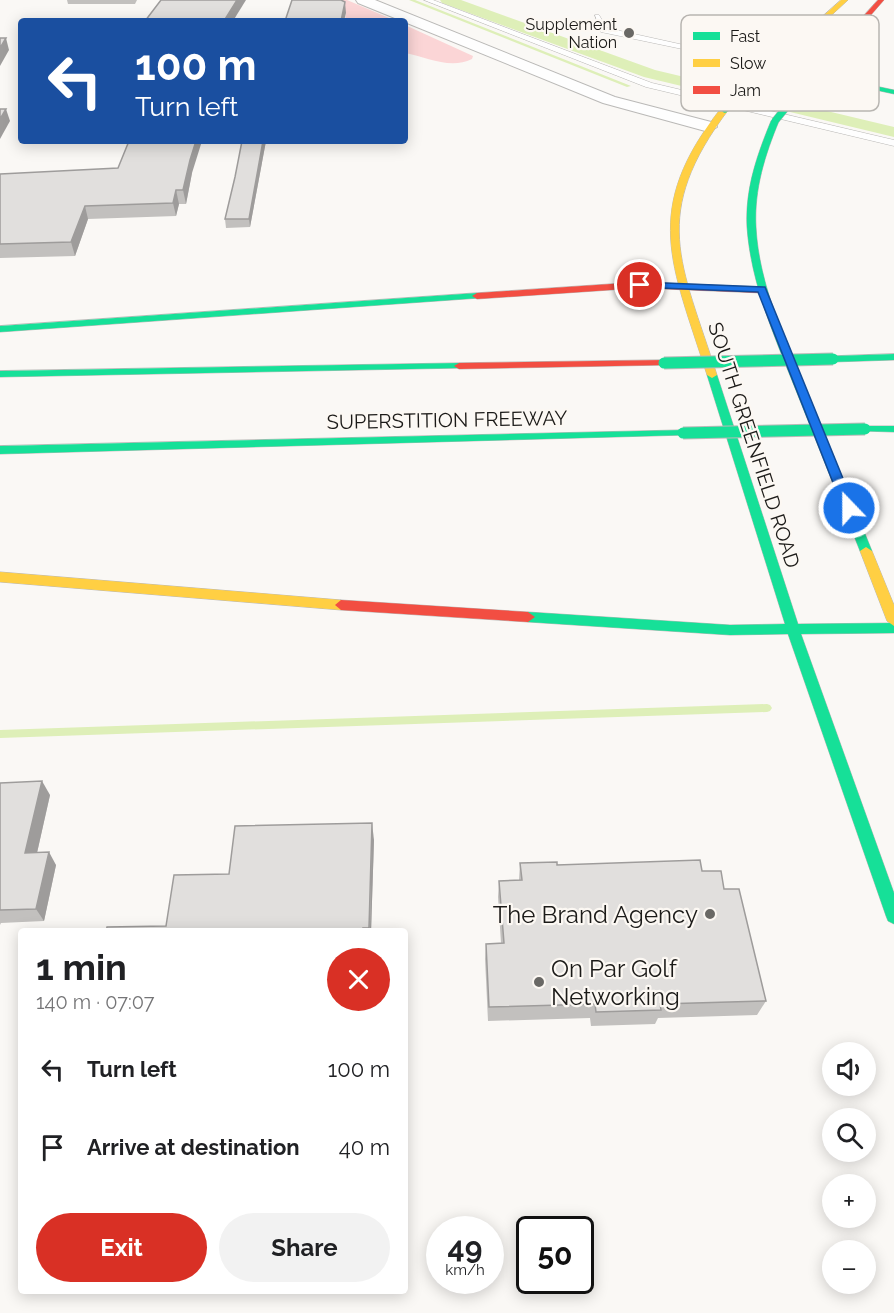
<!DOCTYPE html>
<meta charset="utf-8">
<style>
body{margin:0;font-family:Raleway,sans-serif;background:#f2f2f2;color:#202124;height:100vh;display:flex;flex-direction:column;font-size:22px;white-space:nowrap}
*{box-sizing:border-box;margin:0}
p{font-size:20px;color:#757577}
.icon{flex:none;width:33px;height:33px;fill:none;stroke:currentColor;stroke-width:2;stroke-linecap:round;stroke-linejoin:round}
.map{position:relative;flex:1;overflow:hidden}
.panel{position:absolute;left:18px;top:928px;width:390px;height:366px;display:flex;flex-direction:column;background:#fff;border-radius:6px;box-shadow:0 3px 15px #0003}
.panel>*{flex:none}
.banner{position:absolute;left:18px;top:18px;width:390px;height:126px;border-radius:6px;box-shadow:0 3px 15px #0003;background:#1a4fa0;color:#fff;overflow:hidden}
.fabs{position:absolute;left:822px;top:1042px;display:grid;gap:12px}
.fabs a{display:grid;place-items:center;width:54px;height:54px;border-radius:50%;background:#fff;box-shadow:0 3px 15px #0003;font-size:30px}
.speed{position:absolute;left:426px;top:1216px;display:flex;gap:12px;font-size:30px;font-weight:700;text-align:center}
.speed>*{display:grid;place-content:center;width:78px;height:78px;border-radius:50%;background:#fff;box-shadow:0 3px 15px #0003;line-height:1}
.speed small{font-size:15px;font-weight:400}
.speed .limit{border:3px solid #111;border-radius:9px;background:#fff;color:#111}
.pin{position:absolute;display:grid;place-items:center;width:51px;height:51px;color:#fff;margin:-26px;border:3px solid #fff;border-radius:50%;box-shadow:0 2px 6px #0007}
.me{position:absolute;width:66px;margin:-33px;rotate:338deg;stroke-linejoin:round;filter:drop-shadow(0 0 4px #0008)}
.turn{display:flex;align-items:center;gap:21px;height:126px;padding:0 18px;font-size:27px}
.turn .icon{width:78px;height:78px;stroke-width:2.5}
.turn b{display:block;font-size:42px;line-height:51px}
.round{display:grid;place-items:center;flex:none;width:63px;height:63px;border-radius:32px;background:#f2f2f2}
.headline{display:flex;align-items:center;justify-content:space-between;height:102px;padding:0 18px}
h1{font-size:36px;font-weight:700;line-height:45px}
.primary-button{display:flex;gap:12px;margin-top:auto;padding:12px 18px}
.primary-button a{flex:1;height:69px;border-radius:36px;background:#d93025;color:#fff;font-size:24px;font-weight:700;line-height:69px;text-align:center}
.primary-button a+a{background:#f2f2f2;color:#202124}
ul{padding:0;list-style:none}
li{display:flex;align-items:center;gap:18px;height:78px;padding:0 18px}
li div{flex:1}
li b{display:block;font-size:22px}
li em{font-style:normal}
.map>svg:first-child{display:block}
</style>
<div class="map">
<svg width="894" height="1313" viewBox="0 0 894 1313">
<rect width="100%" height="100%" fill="#faf8f5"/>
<g fill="#fbd5d6">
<polygon points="313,0 347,0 396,21 345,21 346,12"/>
<path d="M405,25L473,56L472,59C450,70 427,57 405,53Z"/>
</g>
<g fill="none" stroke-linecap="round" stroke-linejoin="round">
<g fill="#deefb8" fill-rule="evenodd">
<polygon points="409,0 415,0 631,86 627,87"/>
<polygon points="767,704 770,705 772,708 770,711 767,712 0,738 0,730"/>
</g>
<polygon fill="#deefb8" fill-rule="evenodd" points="440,0 461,0 655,70 894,127 894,137 644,77 442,3"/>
<defs>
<g id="lane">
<polygon points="424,0 433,0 652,83 894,140 894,146 646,87"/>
<polygon points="595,15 599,15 607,28 711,51 731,47 745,32 738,28 738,24 744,24 753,32 736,51 711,55 601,32"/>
</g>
<polygon id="street" points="356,0 375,0 615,97 715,123 717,127 709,132 603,103 358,3"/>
<g id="fast">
<polygon points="772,64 894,90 894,94 770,67"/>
<path d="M775,119L779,121C765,155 754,189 756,227C759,286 786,341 808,395C830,447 851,499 872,551L866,555L860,551C839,498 818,446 797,393C776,340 751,285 747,227C745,189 757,155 771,121Z"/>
<polygon points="477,293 482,296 480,298 0,332 0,326"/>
<polygon points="894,354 894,360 833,362 828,359 833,356"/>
<polygon points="459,363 463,364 463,368 0,377 0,371"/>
<polygon points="712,372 717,375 798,624 894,623 894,633 801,634 894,893 894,924 888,921 886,916 788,634 730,635 528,622 521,617 528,612 730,625 785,624 707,375"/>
<polygon points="865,426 894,426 894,432 861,431 860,429"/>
<polygon points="683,430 687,431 687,435 0,454 0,446"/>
</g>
<g id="slow">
<polygon points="841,0 848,0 749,91 743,91 743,87"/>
<path d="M722,107L729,109C649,215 681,262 717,375L712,378L707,375C672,264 640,210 722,107Z"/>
<polygon points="866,547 872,551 894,605 894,626 887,621 860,551"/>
<polygon points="0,572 341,600 347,605 341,610 0,582"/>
</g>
<g id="jam">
<polygon points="878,0 884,0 796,101 790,101 790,97"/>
<polygon points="640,282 762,287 767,290 762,293 640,288 477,299 472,296 477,293"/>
<polygon points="664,360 669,363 668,365 459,369 454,366 459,363"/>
<polygon points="341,600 528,612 535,617 528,622 341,610 335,605"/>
</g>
</defs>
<use href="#lane" stroke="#bab9b7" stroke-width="1"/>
<use href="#street" stroke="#bab9b7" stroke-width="2"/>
<use href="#fast" stroke="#bab9b7" stroke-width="1"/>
<use href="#slow" stroke="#bab9b7" stroke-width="1"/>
<use href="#jam" stroke="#bab9b7" stroke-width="1"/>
<use href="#lane" fill="#fefefe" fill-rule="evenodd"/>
<use href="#street" fill="#fefefe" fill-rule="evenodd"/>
<use href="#fast" fill="#16e098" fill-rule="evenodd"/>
<use href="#slow" fill="#ffcf43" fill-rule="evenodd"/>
<use href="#jam" fill="#f24e42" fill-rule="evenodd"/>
<defs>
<g id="fast-bridge-far1">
<polyline points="725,109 746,89"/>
<polyline points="775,121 793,99"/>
</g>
<g id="fast-bridge">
<polyline points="664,363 833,359"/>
<polyline points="683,433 865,429"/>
</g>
</defs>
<use href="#fast-bridge-far1" stroke="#bab9b7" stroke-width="8" stroke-linecap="butt"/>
<use href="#fast-bridge" stroke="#bab9b7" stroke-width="13" stroke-linecap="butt"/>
<use href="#fast-bridge-far1" stroke="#16e098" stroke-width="7"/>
<use href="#fast-bridge" stroke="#16e098" stroke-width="11"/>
</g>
<g fill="#c2c0be">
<polygon points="67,0 137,0 135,4 68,4"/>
<polygon points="242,141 266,141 250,227 226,228 225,219 235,177"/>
<polygon points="192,173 186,204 179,204 176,216 88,219 75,256 0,258 0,174"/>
<polygon points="0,783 50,795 37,853 56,865 44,921 1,923 0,925"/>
<polygon points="374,840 371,932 106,932 166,926 229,874"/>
<polygon points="520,863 702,871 724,889 766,1001 757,1015 658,1018 655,1024 591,1026 590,1018 488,1021 485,959 486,944 501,943 498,897 499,881 519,880"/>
</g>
<g fill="#9e9c9b">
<polygon points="237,0 246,0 233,21 224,21"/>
<polygon points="345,2 346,13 344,21 341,21"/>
<polygon points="6,38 9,50 0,66 0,48"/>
<polygon points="6,109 10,121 0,139 0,119"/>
<polygon points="196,141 202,141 192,173 186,204 183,190 190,160"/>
<polygon points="263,141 266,141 250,227 249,219"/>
<polygon points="176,190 179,204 176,216 173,203"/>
<polygon points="85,206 88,219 75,256 71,242"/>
<polygon points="42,781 50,795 34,866 25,853"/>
<polygon points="372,823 374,840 371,932 370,932"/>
<polygon points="49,852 56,865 44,921 36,909"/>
</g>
<g fill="#e1dfdd" stroke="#9e9c9b" stroke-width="1.5">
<polygon points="161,0 237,0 224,21 145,21"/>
<polygon points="292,0 341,0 345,2 341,21 285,21"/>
<polygon points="0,38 6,38 0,48"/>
<polygon points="0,109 6,109 0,119"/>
<polygon points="129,141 196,141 190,160 183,190 176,190 173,203 85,206 71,242 0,244 0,174 118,168"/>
<polygon points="242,141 263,141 249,219 225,219 235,177"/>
<polygon points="42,781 25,853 49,852 36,909 0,910 0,783"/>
<polygon points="372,823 369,928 363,928 363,932 106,932 107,927 166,926 174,875 229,874 235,826"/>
<polygon points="700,860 702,871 721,871 724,889 739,889 766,1001 660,1004 661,1010 596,1012 595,1004 489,1007 486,944 504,943 499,881 522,880 520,863 557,862 557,865"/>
</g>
<polygon fill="#1a73e8" stroke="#114b97" stroke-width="1.5" points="640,282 765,287 855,508 853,511 849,512 843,508 758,292 636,287 635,285"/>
<g fill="#696865" stroke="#fcf8f3" stroke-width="2">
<circle cx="629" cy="33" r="6"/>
<circle cx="710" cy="914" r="6"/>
<circle cx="539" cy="982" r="6"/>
</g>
<g text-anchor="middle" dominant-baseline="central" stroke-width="4.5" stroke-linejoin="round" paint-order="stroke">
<g font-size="16" fill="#1b1a18" stroke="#fcf8f3" text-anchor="end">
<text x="617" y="24">Supplement<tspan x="617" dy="18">Nation</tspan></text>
</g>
<g font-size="20" fill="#1b1a18" stroke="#fcf8f3">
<text transform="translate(447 420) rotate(-1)">SUPERSTITION FREEWAY</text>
<text transform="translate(754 445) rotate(72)">SOUTH GREENFIELD ROAD</text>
</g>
<g font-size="24" fill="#1b1a18" stroke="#fcf8f3" text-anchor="end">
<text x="698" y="914">The Brand Agency</text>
<text x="551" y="968" text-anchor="start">On Par Golf<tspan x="551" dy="28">Networking</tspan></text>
</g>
</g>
<rect x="681" y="15" width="198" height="96" rx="9" fill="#fcf8f3" stroke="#b8b5b1" stroke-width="1.5"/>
<rect x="693" y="32" width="27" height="8" fill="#16e098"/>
<rect x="693" y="59" width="27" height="8" fill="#ffcf43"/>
<rect x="693" y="86" width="27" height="8" fill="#f24e42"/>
<g font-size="16" fill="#1b1a18">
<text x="730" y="42">Fast</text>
<text x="730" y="69">Slow</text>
<text x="730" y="96">Jam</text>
</g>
</svg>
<div class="fabs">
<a><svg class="icon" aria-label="sound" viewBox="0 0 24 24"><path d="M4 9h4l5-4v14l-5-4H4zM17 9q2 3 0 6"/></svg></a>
<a><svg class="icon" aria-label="search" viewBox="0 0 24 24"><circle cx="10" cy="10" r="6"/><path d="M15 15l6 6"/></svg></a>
<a>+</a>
<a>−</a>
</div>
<div class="speed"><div>49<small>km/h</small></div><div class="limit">50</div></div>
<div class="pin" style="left:640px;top:285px;background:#d93025"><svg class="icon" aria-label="arrive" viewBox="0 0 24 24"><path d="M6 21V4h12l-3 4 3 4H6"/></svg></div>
<svg class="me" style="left:849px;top:508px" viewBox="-20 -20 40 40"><circle r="17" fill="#1a73e8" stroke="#fff" stroke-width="3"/><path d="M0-11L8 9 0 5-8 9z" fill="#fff"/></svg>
<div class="banner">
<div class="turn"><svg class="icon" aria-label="left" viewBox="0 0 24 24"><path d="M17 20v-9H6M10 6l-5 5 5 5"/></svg><div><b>100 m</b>Turn left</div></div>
</div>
<section class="panel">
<div class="headline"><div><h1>1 min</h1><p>140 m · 07:07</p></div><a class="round" style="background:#d93025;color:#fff"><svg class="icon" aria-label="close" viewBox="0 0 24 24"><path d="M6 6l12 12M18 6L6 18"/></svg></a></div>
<ul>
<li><svg class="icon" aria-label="left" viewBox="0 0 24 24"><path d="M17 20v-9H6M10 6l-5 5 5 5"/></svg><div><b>Turn left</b></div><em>100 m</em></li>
<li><svg class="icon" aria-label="arrive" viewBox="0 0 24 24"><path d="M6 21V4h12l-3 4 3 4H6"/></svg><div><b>Arrive at destination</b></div><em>40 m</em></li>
</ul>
<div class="primary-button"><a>Exit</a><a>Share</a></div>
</section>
</div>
